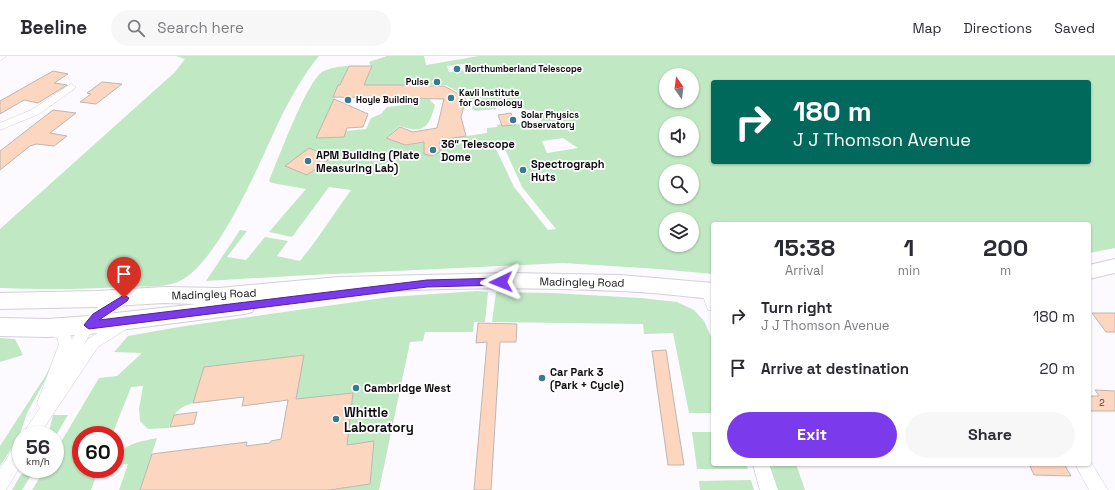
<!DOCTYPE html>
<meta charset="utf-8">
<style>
body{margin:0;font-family:"Space Grotesk",sans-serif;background:#f7f7f7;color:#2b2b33;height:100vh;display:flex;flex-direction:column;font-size:15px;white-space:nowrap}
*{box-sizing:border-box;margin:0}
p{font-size:13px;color:#7c7c81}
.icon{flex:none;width:22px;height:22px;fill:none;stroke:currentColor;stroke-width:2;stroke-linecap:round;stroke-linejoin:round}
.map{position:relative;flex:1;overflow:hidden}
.details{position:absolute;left:711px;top:166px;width:380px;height:244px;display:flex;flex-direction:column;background:#fff;border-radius:4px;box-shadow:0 1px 3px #0004}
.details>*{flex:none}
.guide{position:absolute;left:711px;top:24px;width:380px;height:84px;border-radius:4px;box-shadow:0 1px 3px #0004;background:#00695c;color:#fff;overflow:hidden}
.needle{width:26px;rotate:346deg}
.controls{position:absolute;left:659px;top:12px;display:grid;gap:8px}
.controls a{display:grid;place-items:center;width:40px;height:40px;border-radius:50%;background:#fff;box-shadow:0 1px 3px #0004;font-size:20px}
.speed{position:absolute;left:12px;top:370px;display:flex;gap:8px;font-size:20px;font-weight:700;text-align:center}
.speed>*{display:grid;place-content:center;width:52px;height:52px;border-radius:50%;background:#fff;box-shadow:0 1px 3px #0004;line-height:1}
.speed small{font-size:10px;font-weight:400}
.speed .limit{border:6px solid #d22;background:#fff;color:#111}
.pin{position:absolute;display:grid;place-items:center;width:34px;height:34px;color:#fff;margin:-41px -17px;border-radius:50% 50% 50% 0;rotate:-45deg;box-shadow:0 0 4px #0007}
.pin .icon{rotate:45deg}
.me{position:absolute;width:44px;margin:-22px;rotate:268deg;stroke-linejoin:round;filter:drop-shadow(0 0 3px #0008)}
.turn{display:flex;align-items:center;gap:14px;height:84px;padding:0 16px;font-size:18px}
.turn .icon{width:52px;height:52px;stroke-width:2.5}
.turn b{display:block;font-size:28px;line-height:34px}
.eta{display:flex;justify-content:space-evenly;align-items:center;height:68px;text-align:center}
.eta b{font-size:24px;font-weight:700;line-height:28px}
.cta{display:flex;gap:8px;margin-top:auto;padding:8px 16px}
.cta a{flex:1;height:46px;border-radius:24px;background:#7c3aed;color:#fff;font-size:16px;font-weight:700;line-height:46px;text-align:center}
.cta a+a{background:#f7f7f7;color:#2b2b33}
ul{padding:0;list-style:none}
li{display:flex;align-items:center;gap:12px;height:52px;padding:0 16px}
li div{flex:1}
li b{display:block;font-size:15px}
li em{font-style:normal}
header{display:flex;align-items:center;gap:24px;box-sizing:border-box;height:56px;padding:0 20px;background:#fff;border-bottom:1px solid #e1e1e2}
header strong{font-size:19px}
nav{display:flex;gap:22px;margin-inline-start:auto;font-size:14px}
.search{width:280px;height:36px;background:#f7f7f7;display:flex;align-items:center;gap:10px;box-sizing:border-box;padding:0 14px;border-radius:22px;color:#7c7c81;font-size:15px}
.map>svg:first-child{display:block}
</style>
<header>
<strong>Beeline</strong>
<div class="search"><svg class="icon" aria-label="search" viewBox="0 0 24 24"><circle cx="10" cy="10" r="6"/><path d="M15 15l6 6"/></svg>Search here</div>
<nav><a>Map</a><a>Directions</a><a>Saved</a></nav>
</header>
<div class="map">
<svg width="1115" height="434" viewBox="0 0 1115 434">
<rect width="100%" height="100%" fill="#fdfaff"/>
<g fill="#bfe8c3" fill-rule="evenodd">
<path d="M176,0H319C304,18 293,38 282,59C263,98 217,214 175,227C160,232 142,230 127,231C85,233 42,234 0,232V173L175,16L185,3Z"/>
<path d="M387,0H424L426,9L479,0H1115V192L1089,197V168H713V218L659,213L563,207L291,220L206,225L240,174L247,175L227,201L246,204L265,181L288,185L277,200L300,205L314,187L351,134L329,131L292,181L269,176L306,133L272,127L269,125C278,104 306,27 322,16C329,12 341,10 349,10L340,29H338L333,40L335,41L320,75H346L366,73L371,62L381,58L387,51L405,49L411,44L429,43L435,49C429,72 423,78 400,70L385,82L405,89L487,77V72L497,71V69L501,68L502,70L541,65L540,55L502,51L479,42L474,45L446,29H364L372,11L369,6ZM471,7L467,11V14L449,16L447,10ZM666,19H692V45H666ZM713,26H1089V106H713ZM666,67H692V93H666ZM563,82L578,92L547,97L542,85ZM504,91L522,131L556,173L548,174L514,131L496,93ZM666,115H692V141H666ZM666,163H692V189H666Z"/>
<polygon points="477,45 496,50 496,53 476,55 472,53 473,49"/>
<path d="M477,235L488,236L485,266H474L473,276H425L423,285L410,286L379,434H329L370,428L374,386L347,389L352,337L296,343L303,299L204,311L193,347C177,352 174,357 169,372L148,373L140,365L139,353L143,330L131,331L112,379H81V413H99L91,434H32L45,413H55V396L99,322L117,320L142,297L114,296L128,280L185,270L390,241Z"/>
<polygon points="496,236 552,237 641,242 677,246 694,254 704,265 713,285 713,357 689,357 673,277 644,278 643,268 492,266"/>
<polygon points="0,282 15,283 23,299 0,306"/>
<polygon points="58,295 58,301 27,357 19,381 0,410 0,390 46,319"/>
<polygon points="53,359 68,359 55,381 55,379 48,379"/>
<polygon points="692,376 713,376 713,408 747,408 748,413 697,413"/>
<path d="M157,382L140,434H119L128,408L115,409C115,389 142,385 157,382Z"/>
<polygon points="769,408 796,408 805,434 777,434"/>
<polygon points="28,413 35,413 22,434 12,434 20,420"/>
<polygon points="751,424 754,434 700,434 699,425"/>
</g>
<g fill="#fdd6c0" stroke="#beb6b2">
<polygon points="349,10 372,10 364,29 404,29 424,24 429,30 444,30 466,42 461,61 466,80 440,84 440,96 432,100 424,98 424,86 405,89 386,82 400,71 413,76 437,72 444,43 333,41 338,29 340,29"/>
<polygon points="53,15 68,18 54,27 67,29 38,47 24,44 0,58 0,45"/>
<polygon points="102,26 122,28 96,48 80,46 91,38 87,37"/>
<polygon points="334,43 368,58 363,71 347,72 344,81 316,82"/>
<polygon points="53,54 76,57 50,77 67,80 54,90 36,88 30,90 0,114 0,95"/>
<polygon points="511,57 515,69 502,70 498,59"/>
<polygon points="309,92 332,101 307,119 285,110"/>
<polygon points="1092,257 1115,257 1115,276 1106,276"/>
<polygon points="478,267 517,268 516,286 500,286 491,434 474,434 487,286 476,287"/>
<polygon points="666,294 676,359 684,409 668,409 652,295"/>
<polygon points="304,299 296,343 353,337 347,389 374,385 370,428 329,434 140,434 152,398 247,386 246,390 270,387 271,385 281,383 288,344 242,350 244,341 193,347 204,311"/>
<polygon points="1095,334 1115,335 1115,355 1089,355 1089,340 1099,340"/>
<polygon points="197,356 194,368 170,371 174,359"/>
<polygon points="1029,408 1064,408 1071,420 1034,419"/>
</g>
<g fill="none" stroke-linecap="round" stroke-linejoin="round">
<defs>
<g id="street">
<polygon points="0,0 7,0 0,5"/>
<polygon points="71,28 76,31 74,33 39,58 0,74 0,67 31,54"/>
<polygon points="708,230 713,232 713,255 708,254 701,235 703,231"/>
<path d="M124,237L129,238L131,242L129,246C106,261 97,265 83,290L88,283L121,262L126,260L131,262L133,266L131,270L98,291L39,379H22L40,352L37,347L59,288L57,282L44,277L42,273L44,269L49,267L68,274L72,284C84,263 100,244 124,237Z"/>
<polygon points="21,386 21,409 6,434 0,434 0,413 15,389"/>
<polygon points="1089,403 1108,434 1089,434 1075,408 1089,408"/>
<polygon points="753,408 769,408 778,434 760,434"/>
</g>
<g id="primary">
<polygon points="1115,203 1115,217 1089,223 1089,209"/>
<path d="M510,217L620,219L713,227V243C682,240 651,236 619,235C497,229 374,233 253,245L255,250L252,256L245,258L89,278L48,281L0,280V262L48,263L89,260L197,248L164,247L97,251L0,253V237L97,235L164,231L219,232L339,221Z"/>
</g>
</defs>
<use href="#street" stroke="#d3cfd7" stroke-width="1"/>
<use href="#primary" stroke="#d3cfd7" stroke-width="2"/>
<use href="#street" fill="#fff" fill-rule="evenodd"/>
<use href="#primary" fill="#fff" fill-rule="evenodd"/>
</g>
<polygon fill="#7c3aed" stroke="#51269a" points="501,222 506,226 501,229 427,231 89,273 86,271 84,269 93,258 124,239 129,242 127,245 99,264 427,224"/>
<g fill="#397a8c" stroke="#fff" stroke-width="1.5">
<circle cx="457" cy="13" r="4"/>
<circle cx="437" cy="26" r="4"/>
<circle cx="451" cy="42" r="4"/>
<circle cx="348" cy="44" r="4"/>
<circle cx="513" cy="64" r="4"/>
<circle cx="433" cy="94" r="4"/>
<circle cx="308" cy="105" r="4"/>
<circle cx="523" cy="114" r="4"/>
<circle cx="542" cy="322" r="4"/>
<circle cx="356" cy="332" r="4"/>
<circle cx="336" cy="363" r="4"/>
</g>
<g text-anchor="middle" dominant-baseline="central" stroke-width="3.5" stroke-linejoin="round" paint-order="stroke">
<g font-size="9" font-weight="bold" fill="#0d0b0e" stroke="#fff" text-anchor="start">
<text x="465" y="13">Northumberland Telescope</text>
<text x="429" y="26" text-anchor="end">Pulse</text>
<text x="459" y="37">Kavli Institute<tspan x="459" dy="10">for Cosmology</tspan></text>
<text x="356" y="44">Hoyle Building</text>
<text x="521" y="59">Solar Physics<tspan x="521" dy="10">Observatory</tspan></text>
</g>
<g font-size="9" fill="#493e3a">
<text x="1102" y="347">2</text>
</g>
<g font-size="11" font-weight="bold" fill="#0d0b0e" stroke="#fff" text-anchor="start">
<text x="441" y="88">36″ Telescope<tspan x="441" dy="13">Dome</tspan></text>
<text x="316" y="99">APM Building (Plate<tspan x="316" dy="13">Measuring Lab)</tspan></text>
<text x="531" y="108">Spectrograph<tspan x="531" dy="13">Huts</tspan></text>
<text x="550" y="316">Car Park 3<tspan x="550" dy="13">(Park + Cycle)</tspan></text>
<text x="364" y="332">Cambridge West</text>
</g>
<g font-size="11" fill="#0d0b0e" stroke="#fff">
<text transform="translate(582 226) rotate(1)">Madingley Road</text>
<text transform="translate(214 238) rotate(-2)">Madingley Road</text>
</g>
<g font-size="13" font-weight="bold" fill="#0d0b0e" stroke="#fff" text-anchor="start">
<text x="344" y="356">Whittle<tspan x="344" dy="15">Laboratory</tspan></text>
</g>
</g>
</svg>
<div class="controls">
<a><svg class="needle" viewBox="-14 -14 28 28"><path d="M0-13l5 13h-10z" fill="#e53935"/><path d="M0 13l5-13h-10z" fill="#7c7c81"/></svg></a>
<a><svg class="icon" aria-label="sound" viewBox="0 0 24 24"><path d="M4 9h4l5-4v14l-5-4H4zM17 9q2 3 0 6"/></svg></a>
<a><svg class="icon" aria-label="search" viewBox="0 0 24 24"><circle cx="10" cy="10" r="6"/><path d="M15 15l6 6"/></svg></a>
<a><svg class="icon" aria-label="layers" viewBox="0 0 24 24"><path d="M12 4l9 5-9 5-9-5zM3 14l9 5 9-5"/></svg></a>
</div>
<div class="speed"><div>56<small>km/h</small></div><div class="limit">60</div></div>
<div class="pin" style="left:124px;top:242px;background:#d93025"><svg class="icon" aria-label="arrive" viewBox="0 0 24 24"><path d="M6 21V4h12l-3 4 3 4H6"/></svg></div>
<svg class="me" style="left:501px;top:226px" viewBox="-20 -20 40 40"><path d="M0-17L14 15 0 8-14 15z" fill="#7c3aed" stroke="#fff" stroke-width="4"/></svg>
<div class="guide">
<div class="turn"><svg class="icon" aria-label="right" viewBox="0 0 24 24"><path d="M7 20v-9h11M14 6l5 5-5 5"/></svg><div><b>180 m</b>J J Thomson Avenue</div></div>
</div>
<section class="details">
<div class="eta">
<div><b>15:38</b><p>Arrival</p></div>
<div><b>1</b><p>min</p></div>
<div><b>200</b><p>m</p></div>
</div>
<ul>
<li><svg class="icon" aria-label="right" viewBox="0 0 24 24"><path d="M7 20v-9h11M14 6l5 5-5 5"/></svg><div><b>Turn right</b><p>J J Thomson Avenue</p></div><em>180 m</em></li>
<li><svg class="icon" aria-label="arrive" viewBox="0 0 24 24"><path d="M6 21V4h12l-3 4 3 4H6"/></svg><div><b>Arrive at destination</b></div><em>20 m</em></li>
</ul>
<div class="cta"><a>Exit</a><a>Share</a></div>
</section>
</div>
